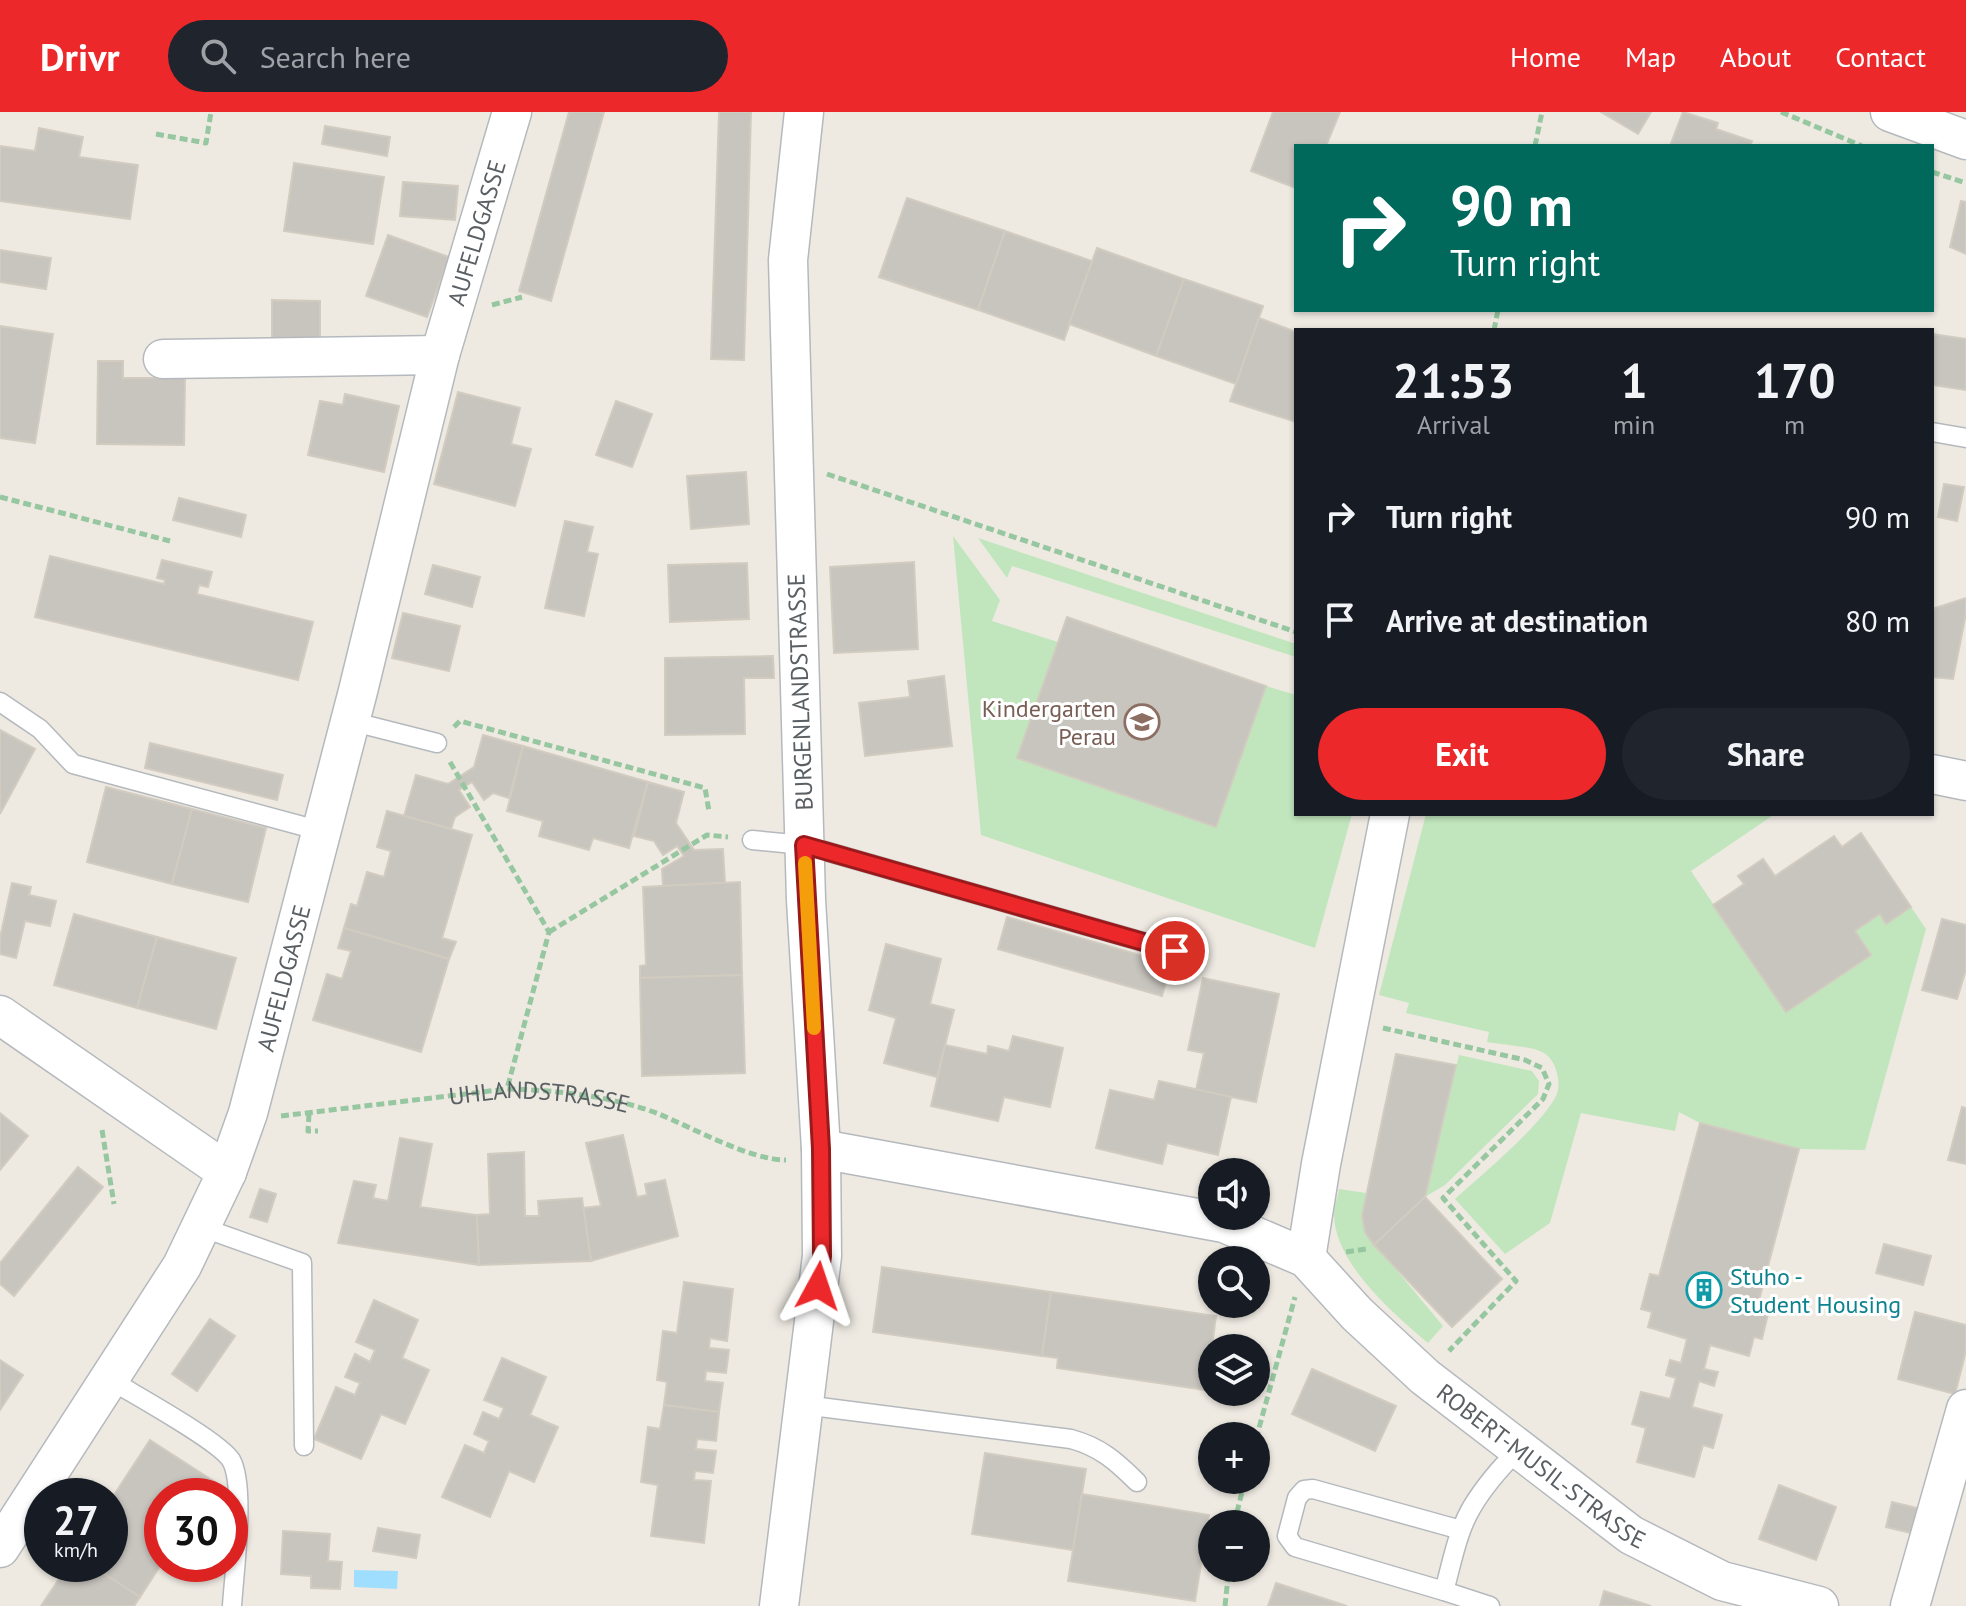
<!DOCTYPE html>
<meta charset="utf-8">
<style>
body{margin:0;font-family:"PT Sans",sans-serif;background:#20242c;color:#f1f3f6;height:100vh;display:flex;flex-direction:column;font-size:30px;white-space:nowrap}
*{box-sizing:border-box;margin:0}
p{font-size:26px;color:#9ea1a6}
.icon{flex:none;width:44px;height:44px;fill:none;stroke:currentColor;stroke-width:2;stroke-linecap:round;stroke-linejoin:round}
.map{position:relative;flex:1;overflow:hidden}
.panel{position:absolute;left:1294px;top:216px;width:640px;height:488px;display:flex;flex-direction:column;background:#171b24;border-radius:0px;box-shadow:0 2px 6px #0004}
.panel>*{flex:none}
.hud{position:absolute;left:1294px;top:32px;width:640px;height:168px;border-radius:0px;box-shadow:0 2px 6px #0004;background:#00695c;color:#fff;overflow:hidden}
.controls{position:absolute;left:1198px;top:1046px;display:grid;gap:16px}
.controls a{display:grid;place-items:center;width:72px;height:72px;border-radius:50%;background:#171b24;box-shadow:0 2px 6px #0004;font-size:40px}
.speed{position:absolute;left:24px;top:1366px;display:flex;gap:16px;font-size:40px;font-weight:700;text-align:center}
.speed>*{display:grid;place-content:center;width:104px;height:104px;border-radius:50%;background:#171b24;box-shadow:0 2px 6px #0004;line-height:1}
.speed small{font-size:20px;font-weight:400}
.speed .limit{border:12px solid #d22;background:#fff;color:#111}
.pin{position:absolute;display:grid;place-items:center;width:68px;height:68px;color:#fff;margin:-34px;border:4px solid #fff;border-radius:50%;box-shadow:0 2px 8px #0007}
.me{position:absolute;width:88px;margin:-44px;rotate:5deg;stroke-linejoin:round;filter:drop-shadow(0 0 6px #0008)}
.turn{display:flex;align-items:center;gap:28px;height:168px;padding:0 24px;font-size:36px}
.turn .icon{width:104px;height:104px;stroke-width:2.5}
.turn b{display:block;font-size:56px;line-height:68px}
.eta{display:flex;justify-content:space-evenly;align-items:center;height:136px;text-align:center}
.eta b{font-size:48px;font-weight:700;line-height:56px}
.button{display:flex;gap:16px;margin-top:auto;padding:16px 24px}
.button a{flex:1;height:92px;border-radius:48px;background:#ed282a;color:#fff;font-size:32px;font-weight:700;line-height:92px;text-align:center}
.button a+a{background:#20242c;color:#f1f3f6}
ul{padding:0;list-style:none}
li{display:flex;align-items:center;gap:24px;height:104px;padding:0 24px}
li div{flex:1}
li b{display:block;font-size:30px}
li em{font-style:normal}
header{display:flex;align-items:center;gap:48px;box-sizing:border-box;height:112px;padding:0 40px;background:#ed282a;color:#fff}
header strong{font-size:38px}
nav{display:flex;gap:44px;margin-inline-start:auto;font-size:28px}
.search{width:560px;height:72px;background:#20242c;display:flex;align-items:center;gap:20px;box-sizing:border-box;padding:0 28px;border-radius:44px;color:#9ea1a6;font-size:30px}
.map>svg:first-child{display:block}
</style>
<header>
<strong>Drivr</strong>
<div class="search"><svg class="icon" aria-label="search" viewBox="0 0 24 24"><circle cx="10" cy="10" r="6"/><path d="M15 15l6 6"/></svg>Search here</div>
<nav><a>Home</a><a>Map</a><a>About</a><a>Contact</a></nav>
</header>
<div class="map">
<svg width="1966" height="1494" viewBox="0 0 1966 1494">
<rect width="100%" height="100%" fill="#eeeae2"/>
<g fill="#c1e6bd">
<polygon points="953,424 1000,488 992,509 1058,530 1018,646 1216,715 1266,574 1296,583 1296,702 1352,702 1315,836 981,723"/>
<polygon points="978,426 1296,532 1296,545 1012,454 1007,466"/>
<path d="M1426,702H1775L1691,759L1786,900L1870,843L1855,819L1880,802L1886,811L1911,795L1926,817L1865,1038L1799,1037L1700,1011L1679,1000L1675,1019L1581,1001L1550,1111L1505,1142L1455,1087C1477,1067 1553,1004 1558,978C1560,965 1555,946 1542,940C1530,934 1502,933 1487,930L1489,920L1406,901L1409,891L1379,883Z"/>
<polygon points="1459,943 1532,959 1539,969 1538,982 1445,1073 1425,1085"/>
<path d="M1339,1077L1366,1081L1362,1104L1365,1120L1443,1214L1428,1231C1394,1202 1334,1151 1334,1102C1334,1094 1338,1085 1339,1077Z"/>
</g>
<polygon fill="#a0deff" points="354,1458 398,1459 397,1477 354,1475"/>
<g fill="#c8c5bf" stroke="#d2cbc0" stroke-width="2">
<polygon points="569,0 604,0 551,189 519,179"/>
<polygon points="719,0 751,0 744,248 711,247"/>
<polygon points="1273,0 1340,0 1326,34 1296,34 1296,76 1251,59"/>
<polygon points="1601,0 1651,0 1638,22"/>
<polygon points="1683,0 1718,11 1716,17 1752,29 1750,34 1670,34"/>
<polygon points="325,14 390,25 387,44 322,32"/>
<polygon points="39,16 83,25 79,45 138,53 130,107 0,89 0,34 35,39"/>
<polygon points="294,51 384,65 373,132 284,119"/>
<polygon points="403,70 458,74 455,108 400,104"/>
<polygon points="907,86 1005,119 978,198 879,165"/>
<polygon points="1961,89 1966,90 1966,142 1950,135"/>
<polygon points="1005,119 1092,149 1064,228 978,198"/>
<polygon points="388,123 449,145 427,205 366,184"/>
<polygon points="1097,136 1184,167 1156,244 1069,212"/>
<polygon points="0,138 51,146 46,177 0,170"/>
<polygon points="1184,167 1263,194 1236,272 1156,244"/>
<polygon points="272,188 320,189 320,232 272,232"/>
<polygon points="1259,206 1296,220 1296,310 1230,289"/>
<polygon points="0,214 53,222 35,331 0,326"/>
<polygon points="1932,222 1966,227 1966,278 1932,273"/>
<polygon points="98,249 123,249 123,266 185,266 184,333 97,332"/>
<polygon points="458,280 520,296 511,332 531,337 515,394 434,372"/>
<polygon points="345,282 399,294 384,360 308,343 320,289 343,293"/>
<polygon points="616,289 652,302 632,355 596,343"/>
<polygon points="746,360 749,412 691,417 687,364"/>
<polygon points="1944,372 1964,375 1957,409 1938,405"/>
<polygon points="179,386 246,403 241,425 173,408"/>
<polygon points="565,409 593,415 587,440 598,442 584,504 545,496"/>
<polygon points="50,444 164,472 165,468 157,466 162,448 212,460 208,475 199,473 197,482 313,510 298,568 35,505"/>
<polygon points="914,450 918,537 834,541 830,455"/>
<polygon points="747,451 749,507 670,510 668,453"/>
<polygon points="433,453 480,465 472,495 425,482"/>
<polygon points="1966,486 1966,502 1953,567 1932,565 1932,497"/>
<polygon points="403,501 460,514 449,559 392,546"/>
<polygon points="1067,505 1266,574 1216,715 1017,646"/>
<polygon points="773,544 774,566 744,566 745,622 665,623 665,546"/>
<polygon points="944,564 952,634 865,644 859,591 910,585 908,569"/>
<polygon points="0,618 35,637 0,702"/>
<polygon points="483,623 523,634 509,686 493,681 484,688 472,670 459,678 470,695 455,705 451,717 404,704 416,663 448,672 474,655"/>
<polygon points="150,631 283,663 277,688 145,656"/>
<polygon points="523,634 648,670 629,736 593,726 589,738 539,724 543,709 507,699"/>
<polygon points="648,670 684,680 676,711 694,738 723,737 725,771 663,774 662,757 684,744 677,734 663,743 654,729 634,724"/>
<polygon points="106,675 192,697 172,772 87,750"/>
<polygon points="192,697 266,716 248,790 172,772"/>
<polygon points="387,699 472,723 442,826 456,830 449,847 344,816 351,792 357,794 367,760 384,765 391,739 377,735"/>
<polygon points="1861,721 1911,795 1886,812 1880,802 1855,819 1871,843 1786,900 1713,793 1744,772 1738,764 1763,747 1775,764 1834,724 1842,735"/>
<polygon points="740,770 742,863 640,866 640,854 646,853 643,775"/>
<polygon points="12,771 31,775 29,783 56,789 50,814 25,809 16,846 0,842 0,826"/>
<polygon points="74,802 157,825 137,896 54,873"/>
<polygon points="1007,805 1171,852 1162,884 998,837"/>
<polygon points="1942,807 1966,813 1966,858 1957,887 1922,878"/>
<polygon points="344,816 449,847 421,940 313,908 327,862 342,867 351,839 338,836"/>
<polygon points="157,825 236,846 216,917 137,896"/>
<polygon points="886,832 941,847 930,892 954,898 937,965 884,951 896,906 869,898"/>
<polygon points="742,863 745,961 642,964 640,866"/>
<polygon points="1203,866 1279,882 1256,990 1196,978 1204,941 1188,938"/>
<polygon points="1013,924 1063,936 1050,995 1004,985 998,1009 931,994 945,933 987,942 988,934 1009,939"/>
<polygon points="1396,942 1456,953 1425,1085 1374,1133 1365,1120 1362,1104"/>
<polygon points="1159,969 1231,985 1218,1043 1167,1031 1162,1052 1096,1036 1110,978 1154,988"/>
<polygon points="1962,995 1966,996 1966,1052 1948,1048"/>
<polygon points="0,1001 28,1024 0,1058"/>
<polygon points="1700,1011 1799,1037 1758,1192 1770,1194 1762,1227 1754,1225 1749,1244 1710,1233 1704,1257 1718,1260 1714,1274 1699,1269 1692,1295 1722,1303 1713,1336 1703,1333 1694,1365 1637,1350 1646,1316 1632,1312 1641,1280 1670,1287 1676,1266 1666,1263 1670,1248 1681,1251 1687,1227 1648,1215 1652,1200 1641,1197 1650,1162 1659,1164"/>
<polygon points="623,1023 637,1085 647,1083 645,1072 665,1068 678,1124 591,1149 583,1096 601,1094 586,1031"/>
<polygon points="400,1026 432,1032 420,1095 477,1103 479,1153 338,1131 354,1069 376,1073 373,1086 388,1089"/>
<polygon points="524,1040 525,1104 539,1104 538,1089 582,1086 591,1149 479,1153 477,1103 490,1102 488,1042"/>
<polygon points="78,1055 103,1075 14,1184 0,1172 0,1151"/>
<polygon points="260,1077 276,1082 267,1110 250,1105"/>
<polygon points="1425,1085 1502,1167 1452,1215 1374,1133"/>
<polygon points="1884,1132 1931,1144 1923,1173 1876,1161"/>
<polygon points="882,1155 1051,1180 1042,1244 873,1220"/>
<polygon points="684,1170 733,1177 727,1229 710,1226 709,1236 729,1238 726,1261 706,1259 705,1269 723,1271 719,1300 664,1293 667,1270 657,1268 663,1219 677,1221"/>
<polygon points="1051,1180 1216,1204 1206,1278 1057,1256 1058,1246 1042,1244"/>
<polygon points="374,1188 418,1208 402,1246 429,1258 405,1312 381,1302 361,1347 314,1327 336,1275 355,1283 360,1271 345,1265 355,1242 370,1250 375,1238 356,1230"/>
<polygon points="1915,1200 1966,1213 1966,1239 1955,1282 1898,1267"/>
<polygon points="210,1207 235,1224 197,1279 172,1262"/>
<polygon points="502,1246 546,1265 530,1303 558,1315 534,1370 509,1359 490,1405 442,1385 465,1333 484,1341 489,1329 474,1322 483,1300 499,1307 504,1296 484,1288"/>
<polygon points="0,1248 23,1263 0,1298"/>
<polygon points="1312,1257 1396,1294 1375,1339 1292,1302"/>
<polygon points="664,1293 719,1300 716,1329 697,1327 696,1337 716,1339 713,1361 695,1359 694,1368 711,1369 704,1431 651,1424 658,1373 641,1370 648,1315 660,1317"/>
<polygon points="150,1328 215,1370 206,1384 162,1384 162,1451 140,1485 89,1452 110,1452 110,1389"/>
<polygon points="985,1341 1086,1357 1073,1438 972,1422"/>
<polygon points="1779,1373 1836,1395 1816,1448 1759,1427"/>
<polygon points="1082,1382 1209,1403 1195,1489 1068,1469"/>
<polygon points="1892,1390 1921,1397 1915,1422 1886,1415"/>
<polygon points="378,1416 420,1423 416,1446 373,1439"/>
<polygon points="283,1419 330,1422 328,1449 342,1450 340,1477 311,1476 311,1464 281,1462"/>
<polygon points="69,1452 89,1452 140,1485 134,1494 41,1494"/>
<polygon points="1276,1471 1347,1494 1268,1494"/>
<polygon points="1604,1479 1651,1494 1600,1494"/>
</g>
<g fill="none" stroke-linecap="round" stroke-linejoin="round">
<defs>
<g id="lane">
<polyline points="1932,320 1966,326"/>
<polyline points="0,590 40,617 73,652 321,719"/>
<polyline points="350,609 437,631"/>
<polyline points="752,728 804,733 1175,839"/>
<polyline points="201,1115 302,1151 304,1334"/>
<path d="M109,1267C133,1282 218,1328 231,1348C246,1374 234,1461 232,1494"/>
<path d="M804,1293L1071,1327C1100,1335 1116,1349 1137,1370"/>
<path d="M1461,1418L1313,1377L1304,1378L1297,1386L1287,1424L1295,1435L1444,1479C1452,1451 1457,1420 1472,1395C1485,1373 1502,1354 1520,1336"/>
<polyline points="1444,1479 1490,1494"/>
</g>
<g id="street">
<polyline points="1890,0 1966,28"/>
<polyline points="163,247 440,243"/>
<polyline points="1932,662 1966,669"/>
<polyline points="0,903 227,1060"/>
<path id="s2" d="M821,1037L1224,1111L1306,1146L1357,1202L1425,1265L1631,1423L1722,1469L1819,1494"/>
<polyline points="1306,1146 1321,1052 1390,702"/>
<path id="s3" d="M0,1436L182,1154L227,1060L248,1001L358,579L440,243L512,0"/>
<polyline points="779,1494 822,1144 821,1037 806,788 788,148 804,0"/>
<polyline points="1910,1494 1966,1297"/>
</g>
</defs>
<use href="#lane" stroke="#b5b9bd" stroke-width="21"/>
<use href="#street" stroke="#b5b9bd" stroke-width="41"/>
<g stroke="#96c7a0" stroke-width="5" stroke-dasharray="8 4" stroke-linecap="butt">
<polyline points="1781,0 1862,34"/>
<polyline points="156,22 206,31 211,0"/>
<polyline points="1535,34 1542,0"/>
<polyline points="1932,60 1966,71"/>
<polyline points="492,193 522,185"/>
<polyline points="1494,218 1498,198"/>
<polyline points="827,362 1296,520"/>
<polyline points="0,385 170,429"/>
<polyline points="454,615 460,609 705,676 709,699"/>
<polyline points="450,650 549,820 507,977"/>
<polyline points="549,820 707,723 728,725"/>
<polyline points="1383,916 1525,948 1542,956 1549,972 1543,987 1443,1086 1516,1169 1449,1239"/>
<polyline points="309,1002 308,1019 318,1019"/>
<path id="s1" d="M281,1004L507,977C556,978 612,984 659,1002C693,1016 750,1048 786,1048"/>
<polyline points="102,1018 114,1092"/>
<polyline points="1346,1140 1366,1137"/>
<polyline points="1256,1327 1295,1185"/>
<polyline points="1234,1412 1245,1368"/>
<polyline points="1225,1494 1229,1456"/>
</g>
<use href="#lane" stroke="#fff" stroke-width="18"/>
<use href="#street" stroke="#fff" stroke-width="38"/>
</g>
<g fill="none" stroke-linecap="round" stroke-linejoin="round">
<defs>
<polyline id="route" points="818,1174 822,1144 821,1037 804,733 1175,839"/>
</defs>
<use href="#route" stroke="#9a1a1b" stroke-width="20"/>
<use href="#route" stroke="#ed282a" stroke-width="14"/>
<polyline stroke="#f59e0b" stroke-width="14" points="805,751 814,916"/>
</g>
<defs>
<symbol id="school-ring" viewBox="-11 -11 22 22"><circle r="9.5" fill="#fff" stroke="#8d6e63" stroke-width="1.5"/><path d="M0-5L7-2L0 1L-7-2ZM-4 1L0 2.5L4 1V4Q0 6-4 4Z" fill="#8d6e63"/></symbol>
<symbol id="building-ring" viewBox="-11 -11 22 22"><circle r="9.5" fill="#fff" stroke="#0f9aa8" stroke-width="1.5"/><path d="M-4-6H4V6H1V3H-1V6H-4ZM-2.5-4.3h1.7v1.8h-1.7ZM.8-4.3h1.7v1.8H.8ZM-2.5-1h1.7V.8h-1.7ZM.8-1h1.7V.8H.8Z" fill="#0f9aa8"/></symbol>
</defs>
<g fill-rule="evenodd">
<use href="#school-ring" x="1122" y="590" width="40" height="40"/>
<use href="#building-ring" x="1684" y="1158" width="40" height="40"/>
</g>
<g text-anchor="middle" dominant-baseline="central" stroke-width="6" stroke-linejoin="round" paint-order="stroke">
<g font-size="24" fill="#5a5f63" stroke="#fff">
<text stroke="none"><textPath href="#s3" startOffset="1412">AUFELDGASSE</textPath></text>
<text transform="translate(800 580) rotate(-92)">BURGENLANDSTRASSE</text>
<text stroke="none"><textPath href="#s3" startOffset="642">AUFELDGASSE</textPath></text>
<text stroke="none"><textPath href="#s1" startOffset="260">UHLANDSTRASSE</textPath></text>
<text stroke="none"><textPath href="#s2" startOffset="814">ROBERT-MUSIL-STRASSE</textPath></text>
</g>
<g font-size="24" fill="#785e54" stroke="#fff" text-anchor="end">
<text x="1116" y="596">Kindergarten<tspan x="1116" dy="28">Perau</tspan></text>
</g>
<g font-size="24" fill="#0d838f" stroke="#fff" text-anchor="start">
<text x="1730" y="1164">Stuho -<tspan x="1730" dy="28">Student Housing</tspan></text>
</g>
</g>
</svg>
<div class="controls">
<a><svg class="icon" aria-label="sound" viewBox="0 0 24 24"><path d="M4 9h4l5-4v14l-5-4H4zM17 9q2 3 0 6"/></svg></a>
<a><svg class="icon" aria-label="search" viewBox="0 0 24 24"><circle cx="10" cy="10" r="6"/><path d="M15 15l6 6"/></svg></a>
<a><svg class="icon" aria-label="layers" viewBox="0 0 24 24"><path d="M12 4l9 5-9 5-9-5zM3 14l9 5 9-5"/></svg></a>
<a>+</a>
<a>−</a>
</div>
<div class="speed"><div>27<small>km/h</small></div><div class="limit">30</div></div>
<div class="pin" style="left:1175px;top:839px;background:#d93025"><svg class="icon" aria-label="arrive" viewBox="0 0 24 24"><path d="M6 21V4h12l-3 4 3 4H6"/></svg></div>
<svg class="me" style="left:818px;top:1174px" viewBox="-20 -20 40 40"><path d="M0-17L14 15 0 8-14 15z" fill="#ed282a" stroke="#fff" stroke-width="4"/></svg>
<div class="hud">
<div class="turn"><svg class="icon" aria-label="right" viewBox="0 0 24 24"><path d="M7 20v-9h11M14 6l5 5-5 5"/></svg><div><b>90 m</b>Turn right</div></div>
</div>
<section class="panel">
<div class="eta">
<div><b>21:53</b><p>Arrival</p></div>
<div><b>1</b><p>min</p></div>
<div><b>170</b><p>m</p></div>
</div>
<ul>
<li><svg class="icon" aria-label="right" viewBox="0 0 24 24"><path d="M7 20v-9h11M14 6l5 5-5 5"/></svg><div><b>Turn right</b></div><em>90 m</em></li>
<li><svg class="icon" aria-label="arrive" viewBox="0 0 24 24"><path d="M6 21V4h12l-3 4 3 4H6"/></svg><div><b>Arrive at destination</b></div><em>80 m</em></li>
</ul>
<div class="button"><a>Exit</a><a>Share</a></div>
</section>
</div>
